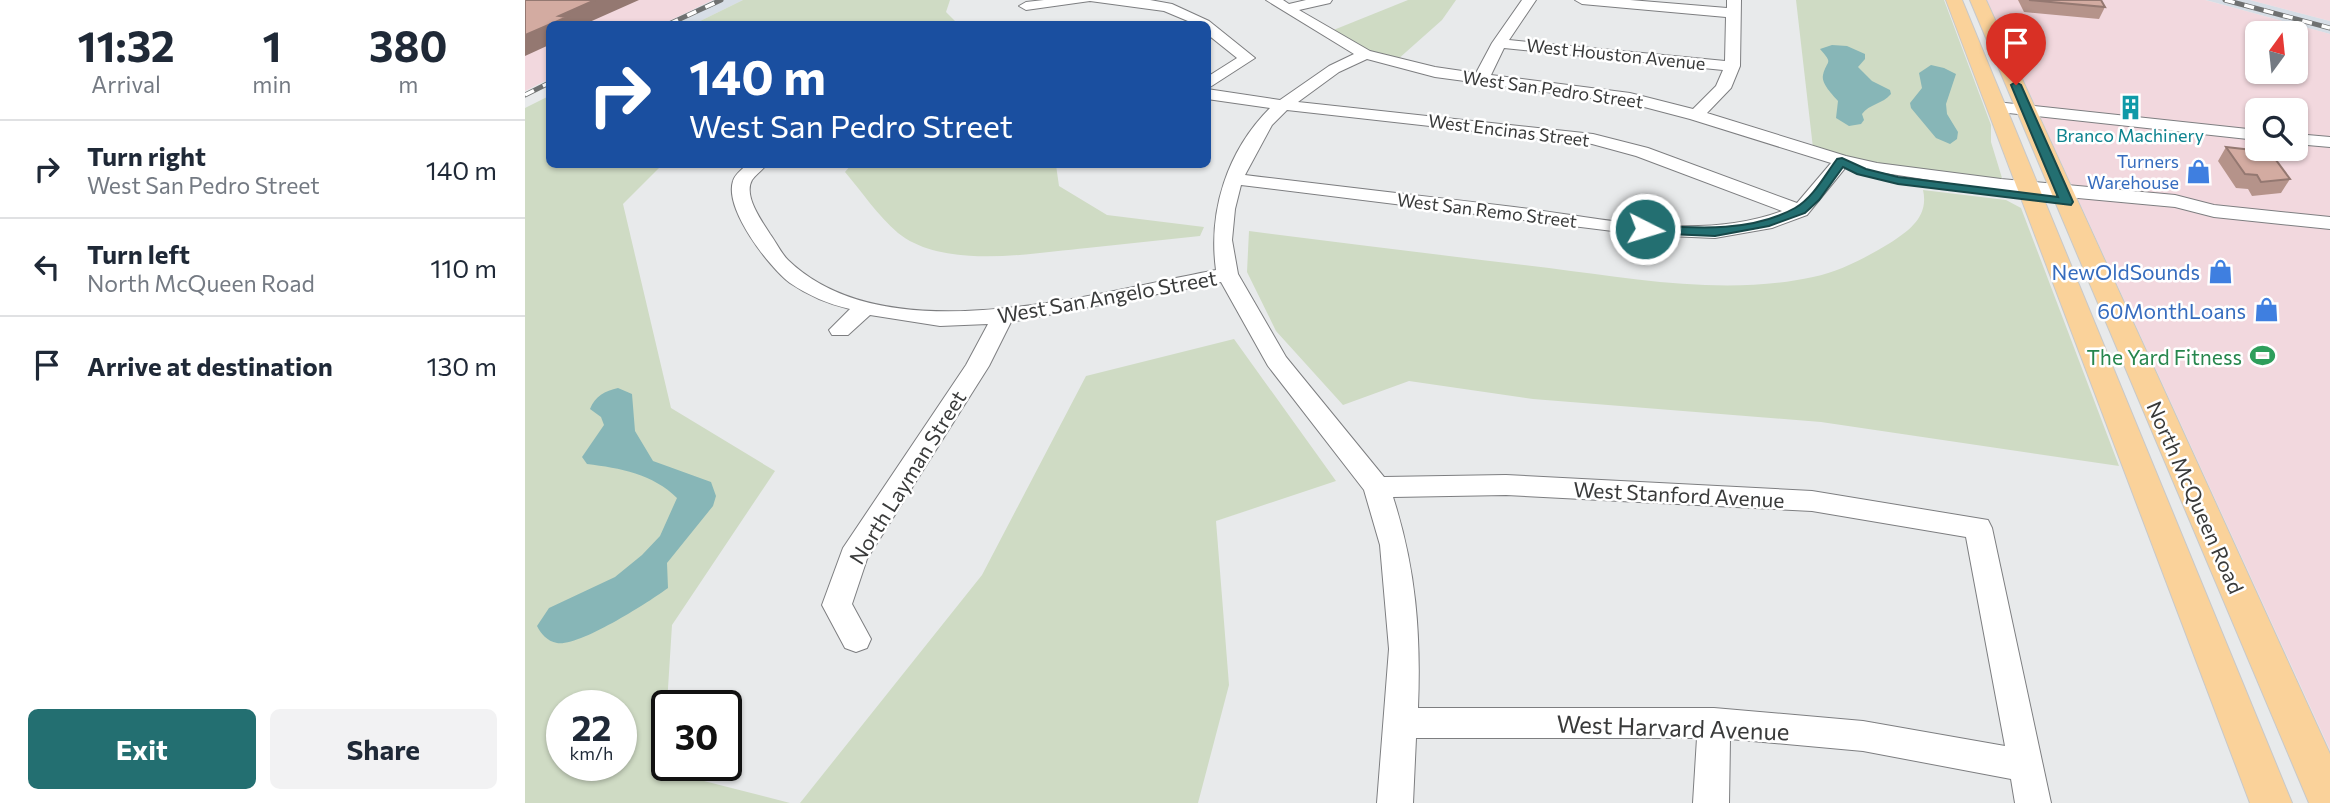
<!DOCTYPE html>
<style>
body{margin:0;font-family:Commissioner,sans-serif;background:#f2f2f3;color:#1f2937;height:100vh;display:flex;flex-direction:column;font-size:26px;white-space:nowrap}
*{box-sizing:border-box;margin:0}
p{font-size:23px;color:#747a83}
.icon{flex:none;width:38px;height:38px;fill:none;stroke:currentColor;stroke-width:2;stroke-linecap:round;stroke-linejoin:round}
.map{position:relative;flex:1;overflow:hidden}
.details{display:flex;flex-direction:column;background:#fff;width:525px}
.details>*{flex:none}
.banner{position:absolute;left:21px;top:21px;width:665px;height:147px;border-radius:10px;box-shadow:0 2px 5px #0004;background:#1a4fa0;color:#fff;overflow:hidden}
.needle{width:46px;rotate:15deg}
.tools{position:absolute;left:1720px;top:21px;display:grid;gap:14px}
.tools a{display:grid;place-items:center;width:63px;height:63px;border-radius:10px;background:#fff;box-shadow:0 2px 5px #0004;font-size:35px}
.speed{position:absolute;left:21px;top:690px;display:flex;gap:14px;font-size:35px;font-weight:700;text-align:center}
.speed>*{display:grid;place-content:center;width:91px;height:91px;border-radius:50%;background:#fff;box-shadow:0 2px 5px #0004;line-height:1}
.speed small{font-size:18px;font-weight:400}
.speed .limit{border:4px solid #111;border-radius:10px;background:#fff;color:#111}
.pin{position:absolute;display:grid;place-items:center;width:60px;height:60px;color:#fff;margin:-72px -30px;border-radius:50% 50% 50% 0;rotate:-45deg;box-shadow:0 0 7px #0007}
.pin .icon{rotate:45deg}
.me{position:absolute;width:77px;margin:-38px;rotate:95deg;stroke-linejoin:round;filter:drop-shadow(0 0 5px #0008)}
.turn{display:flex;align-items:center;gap:24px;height:147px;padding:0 28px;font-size:32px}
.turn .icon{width:91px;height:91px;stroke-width:2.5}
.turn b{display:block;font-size:49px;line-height:60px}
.eta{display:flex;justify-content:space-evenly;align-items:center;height:119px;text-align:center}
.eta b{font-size:42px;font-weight:700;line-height:49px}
.primary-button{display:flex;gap:14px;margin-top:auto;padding:14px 28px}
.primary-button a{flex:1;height:80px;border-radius:10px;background:#236f71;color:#fff;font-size:28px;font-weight:700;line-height:80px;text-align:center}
.primary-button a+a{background:#f2f2f3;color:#1f2937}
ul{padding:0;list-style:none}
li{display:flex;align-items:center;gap:21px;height:98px;padding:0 28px;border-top:2px solid #e0e1e3}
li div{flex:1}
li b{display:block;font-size:26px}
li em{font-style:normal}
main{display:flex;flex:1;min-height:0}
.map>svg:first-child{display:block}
</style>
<main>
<section class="details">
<div class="eta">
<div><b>11:32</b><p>Arrival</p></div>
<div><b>1</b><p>min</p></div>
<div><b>380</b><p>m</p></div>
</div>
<ul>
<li><svg class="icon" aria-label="right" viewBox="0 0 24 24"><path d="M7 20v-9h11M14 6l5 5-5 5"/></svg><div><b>Turn right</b><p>West San Pedro Street</p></div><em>140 m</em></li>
<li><svg class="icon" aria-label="left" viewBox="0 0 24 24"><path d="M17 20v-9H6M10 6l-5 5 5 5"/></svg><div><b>Turn left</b><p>North McQueen Road</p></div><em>110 m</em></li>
<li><svg class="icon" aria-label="arrive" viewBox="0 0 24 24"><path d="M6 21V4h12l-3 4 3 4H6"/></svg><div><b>Arrive at destination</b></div><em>130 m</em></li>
</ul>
<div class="primary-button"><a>Exit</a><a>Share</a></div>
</section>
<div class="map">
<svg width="1805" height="803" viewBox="0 0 1805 803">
<rect width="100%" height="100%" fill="#e8eaeb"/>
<g fill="#d7dee6">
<polygon points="188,0 218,0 169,24 138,24"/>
<polygon points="1681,0 1725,0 1805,21 1805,34"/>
</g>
<g fill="#f2d8de" fill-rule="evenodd">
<polygon points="0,0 188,0 138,24 24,24 24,79 0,91"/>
<path d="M1462,0H1680L1805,34V750ZM1732,33H1771V72H1732ZM1732,110H1771V149H1732Z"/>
<polygon points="1725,0 1805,0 1805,21"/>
</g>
<g fill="#cfdbc4" fill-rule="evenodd">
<polygon points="218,0 425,0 421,12 433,24 169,24"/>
<polygon points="883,0 931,0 917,20 872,60 832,47 806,31"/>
<polygon points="1271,0 1419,0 1466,125 1466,142 1477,178 1475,180 1359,167 1288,148"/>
<path d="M24,96V164L137,165L98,204L146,408L250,471L147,625L141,720L142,765H166L175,780L265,803H0V108ZM37,705H96V765H37Z"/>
<path d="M326,165H531L534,186L582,215L679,227L675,236C637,240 600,244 562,248C508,253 419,270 373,233C353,216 337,192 320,172Z"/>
<path d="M1398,190L1481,200L1496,208L1594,466L1296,422L1008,399L884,381L818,405L751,331L722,272L724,231C824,244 924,256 1024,268C1110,279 1202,296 1288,277C1316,271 1340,258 1365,243C1385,230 1404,216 1398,190Z"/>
<polygon points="709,339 811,481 691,521 704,685 673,803 275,803 457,575 561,376"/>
</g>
<g fill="#87b6b7">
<path d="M1307,45L1322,46L1340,54V59L1333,67L1347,81L1365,90L1366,94C1358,104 1344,104 1337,114L1339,120L1336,124L1324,126L1311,118L1313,101C1308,95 1296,84 1298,75C1302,59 1309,65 1295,49Z"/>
<polygon points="1406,65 1419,68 1431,74 1421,104 1422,114 1433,132 1432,139 1425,144 1411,138 1386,108 1385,103 1397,88 1394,73"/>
<path d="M93,388L107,394L110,431L128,461L186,482L191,496L188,506L142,563L143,588C124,602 54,647 32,643C22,641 16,634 12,626L24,608L90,577L117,555L135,536L152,498C128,474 95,468 62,464L57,457L79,425L76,417L65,409C70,396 80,391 93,388Z"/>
</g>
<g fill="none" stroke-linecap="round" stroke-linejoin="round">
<defs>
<g id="minor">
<polygon points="519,0 625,0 647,4 684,21 730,58 682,89 682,77 712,58 682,34 682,24 670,24 639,11 565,1 501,10 494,6 501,2"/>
<path d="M741,0H758L764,4L781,0H807L805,3L774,10L845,51L910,67L951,73L967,43L997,0H1011L984,40L1200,61L1201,17L1057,4L1050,0H1105L1202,8V0H1216L1215,66L1206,88L1182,113L1321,156L1352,163L1476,179L1650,195L1689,205L1805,217V229L1689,217L1650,207L1476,191L1321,167L1282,215L1247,228L1190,238L1120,235L716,185L710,209L707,240L713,274L761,357L859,477L981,475L1287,491L1463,520L1467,528L1526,803H1490L1486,779L1338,751L1205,739L1204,803H1168L1172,738H891L888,803H852L864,649L855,545L839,490L743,366L696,282L486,322L464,366L342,559L327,604L346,639L342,648L331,652L320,648L297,605L318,548L441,365L463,324L415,326L345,315L323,335H307L304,330L325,309C303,304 284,296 265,283C244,267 199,209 208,181C210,174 218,169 222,164H242C238,170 231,174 227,180C218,196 237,221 245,234C251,242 256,253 263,260C362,356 572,292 691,270C683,211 702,151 745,108L682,99V89L755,100L804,66L829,54ZM979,48L1198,70L1191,86L1168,109L1105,93L966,75ZM842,59L910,77L1104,103L1165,119L1306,163L1272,203L1123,148L1068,134L773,102L814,72ZM762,110L1067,144L1111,156L1257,211C1173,242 1075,218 989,207C899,196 809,186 720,175L747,125ZM981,495L1287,511L1441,537L1480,746L1338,721L1189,708H893C896,633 891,569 868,497Z"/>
<polygon points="1471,102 1732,130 1732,140 1465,111 1463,107"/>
<polygon points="1771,134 1805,137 1805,147 1771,144"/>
</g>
<g id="major">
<polygon points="1421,0 1437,0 1767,803 1725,803"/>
<polygon points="1445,0 1461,0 1805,754 1805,803 1784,803"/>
</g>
</defs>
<use href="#minor" stroke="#7d7e80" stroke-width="2"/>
<use href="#major" stroke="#c8c8c8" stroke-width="2"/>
<use href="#minor" fill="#fff" fill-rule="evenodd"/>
<use href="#major" fill="#fad29a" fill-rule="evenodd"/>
<defs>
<g id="rail">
<polyline points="1700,0 1805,28"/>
<polyline points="144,24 196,0"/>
<polyline points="0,95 24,83"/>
</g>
</defs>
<use href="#rail" stroke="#6f7171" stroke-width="5"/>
<use href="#rail" stroke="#fff" stroke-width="3.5" stroke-dasharray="10" stroke-linecap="butt"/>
</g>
<g fill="#b5938a">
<polygon points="1493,0 1576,0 1580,7 1574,19 1499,12"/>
<polygon points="1701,147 1765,179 1756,193 1727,196 1723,189 1711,188 1693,161"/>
</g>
<g fill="#947871">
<polygon points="70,0 114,0 60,24 25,24 34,16"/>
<polygon points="24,25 24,45 0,56 0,35"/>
</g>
<g fill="#d3aba1" stroke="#947871" stroke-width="2">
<polygon points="0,0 70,0 34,16 42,17 0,35"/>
<polygon points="1504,0 1576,0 1580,7"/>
<polygon points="1701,147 1745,152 1765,179 1736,182 1732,175 1720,174"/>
</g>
<path fill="#236f71" stroke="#174849" stroke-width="2" d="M1491,82L1496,85L1548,202L1546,205L1373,184L1332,174L1318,167L1294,200L1280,213L1244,226L1190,236L1120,233L1114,229L1120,225C1169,228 1225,233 1270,208C1288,198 1300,175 1312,159L1317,158L1341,169L1373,177L1533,197L1486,85Z"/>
<defs>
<symbol id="building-bare" viewBox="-9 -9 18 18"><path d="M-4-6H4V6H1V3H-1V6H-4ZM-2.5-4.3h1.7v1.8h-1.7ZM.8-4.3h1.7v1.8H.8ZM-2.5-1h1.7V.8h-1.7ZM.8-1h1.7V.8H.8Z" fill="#0f9aa8" stroke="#fff" stroke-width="2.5" paint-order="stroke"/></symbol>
<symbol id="shop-bare" viewBox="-9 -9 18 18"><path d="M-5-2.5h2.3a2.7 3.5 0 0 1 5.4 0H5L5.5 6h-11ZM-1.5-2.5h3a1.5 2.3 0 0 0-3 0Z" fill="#3f7fe0" stroke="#fff" stroke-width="2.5" paint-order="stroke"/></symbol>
<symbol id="stadium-bare" viewBox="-9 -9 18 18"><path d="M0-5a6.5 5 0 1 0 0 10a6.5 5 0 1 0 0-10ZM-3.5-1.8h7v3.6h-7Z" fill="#2e9e5b" stroke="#fff" stroke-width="2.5" paint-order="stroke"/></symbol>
</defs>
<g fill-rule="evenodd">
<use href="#building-bare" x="1588" y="90" width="35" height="35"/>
<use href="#shop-bare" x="1656" y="154" width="35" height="35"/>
<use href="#shop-bare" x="1678" y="254" width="35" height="35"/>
<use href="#shop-bare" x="1724" y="292" width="35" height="35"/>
<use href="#stadium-bare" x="1720" y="338" width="35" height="35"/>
</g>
<g text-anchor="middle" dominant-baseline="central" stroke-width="5" stroke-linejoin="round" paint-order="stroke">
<g font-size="18" fill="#393a3a" stroke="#fff">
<text transform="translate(1091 54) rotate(6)">West Houston Avenue</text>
<text transform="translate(1028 89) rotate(8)">West San Pedro Street</text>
<text transform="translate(984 130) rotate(7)">West Encinas Street</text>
<text transform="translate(962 210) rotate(7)">West San Remo Street</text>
</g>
<g font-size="18" fill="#0d838f" stroke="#fff">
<text x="1605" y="135">Branco Machinery</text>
</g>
<g font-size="18" fill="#366cbe" stroke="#fff" text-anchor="end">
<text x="1654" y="161">Turners<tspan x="1654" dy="21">Warehouse</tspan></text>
</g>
<g font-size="21" fill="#366cbe" stroke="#fff" text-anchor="end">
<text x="1675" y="271">NewOldSounds</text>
<text x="1721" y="310">60MonthLoans</text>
</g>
<g font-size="21" fill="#393a3a" stroke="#fff">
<text transform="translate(582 296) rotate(-10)">West San Angelo Street</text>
<text transform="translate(382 477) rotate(-58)">North Layman Street</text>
<text transform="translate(1154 494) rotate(3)">West Stanford Avenue</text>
<text transform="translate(1671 497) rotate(66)">North McQueen Road</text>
</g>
<g font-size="21" fill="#27864d" stroke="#fff" text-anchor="end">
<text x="1717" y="356">The Yard Fitness</text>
</g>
<g font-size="24" fill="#393a3a" stroke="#fff">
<text transform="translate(1148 727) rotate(2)">West Harvard Avenue</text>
</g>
</g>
</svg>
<div class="tools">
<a><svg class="needle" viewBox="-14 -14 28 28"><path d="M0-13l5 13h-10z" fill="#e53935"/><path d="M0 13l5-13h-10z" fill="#747a83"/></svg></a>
<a><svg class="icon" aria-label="search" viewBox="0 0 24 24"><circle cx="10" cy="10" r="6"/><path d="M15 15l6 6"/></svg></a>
</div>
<div class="speed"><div>22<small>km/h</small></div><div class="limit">30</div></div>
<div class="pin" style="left:1491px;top:85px;background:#d93025"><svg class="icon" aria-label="arrive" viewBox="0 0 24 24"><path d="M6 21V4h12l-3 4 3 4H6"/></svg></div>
<svg class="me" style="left:1120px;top:229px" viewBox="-20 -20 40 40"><circle r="17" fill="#236f71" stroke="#fff" stroke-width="3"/><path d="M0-11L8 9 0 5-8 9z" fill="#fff"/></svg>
<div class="banner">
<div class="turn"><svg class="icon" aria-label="right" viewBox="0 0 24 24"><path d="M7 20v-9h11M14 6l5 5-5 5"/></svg><div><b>140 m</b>West San Pedro Street</div></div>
</div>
</div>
</main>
